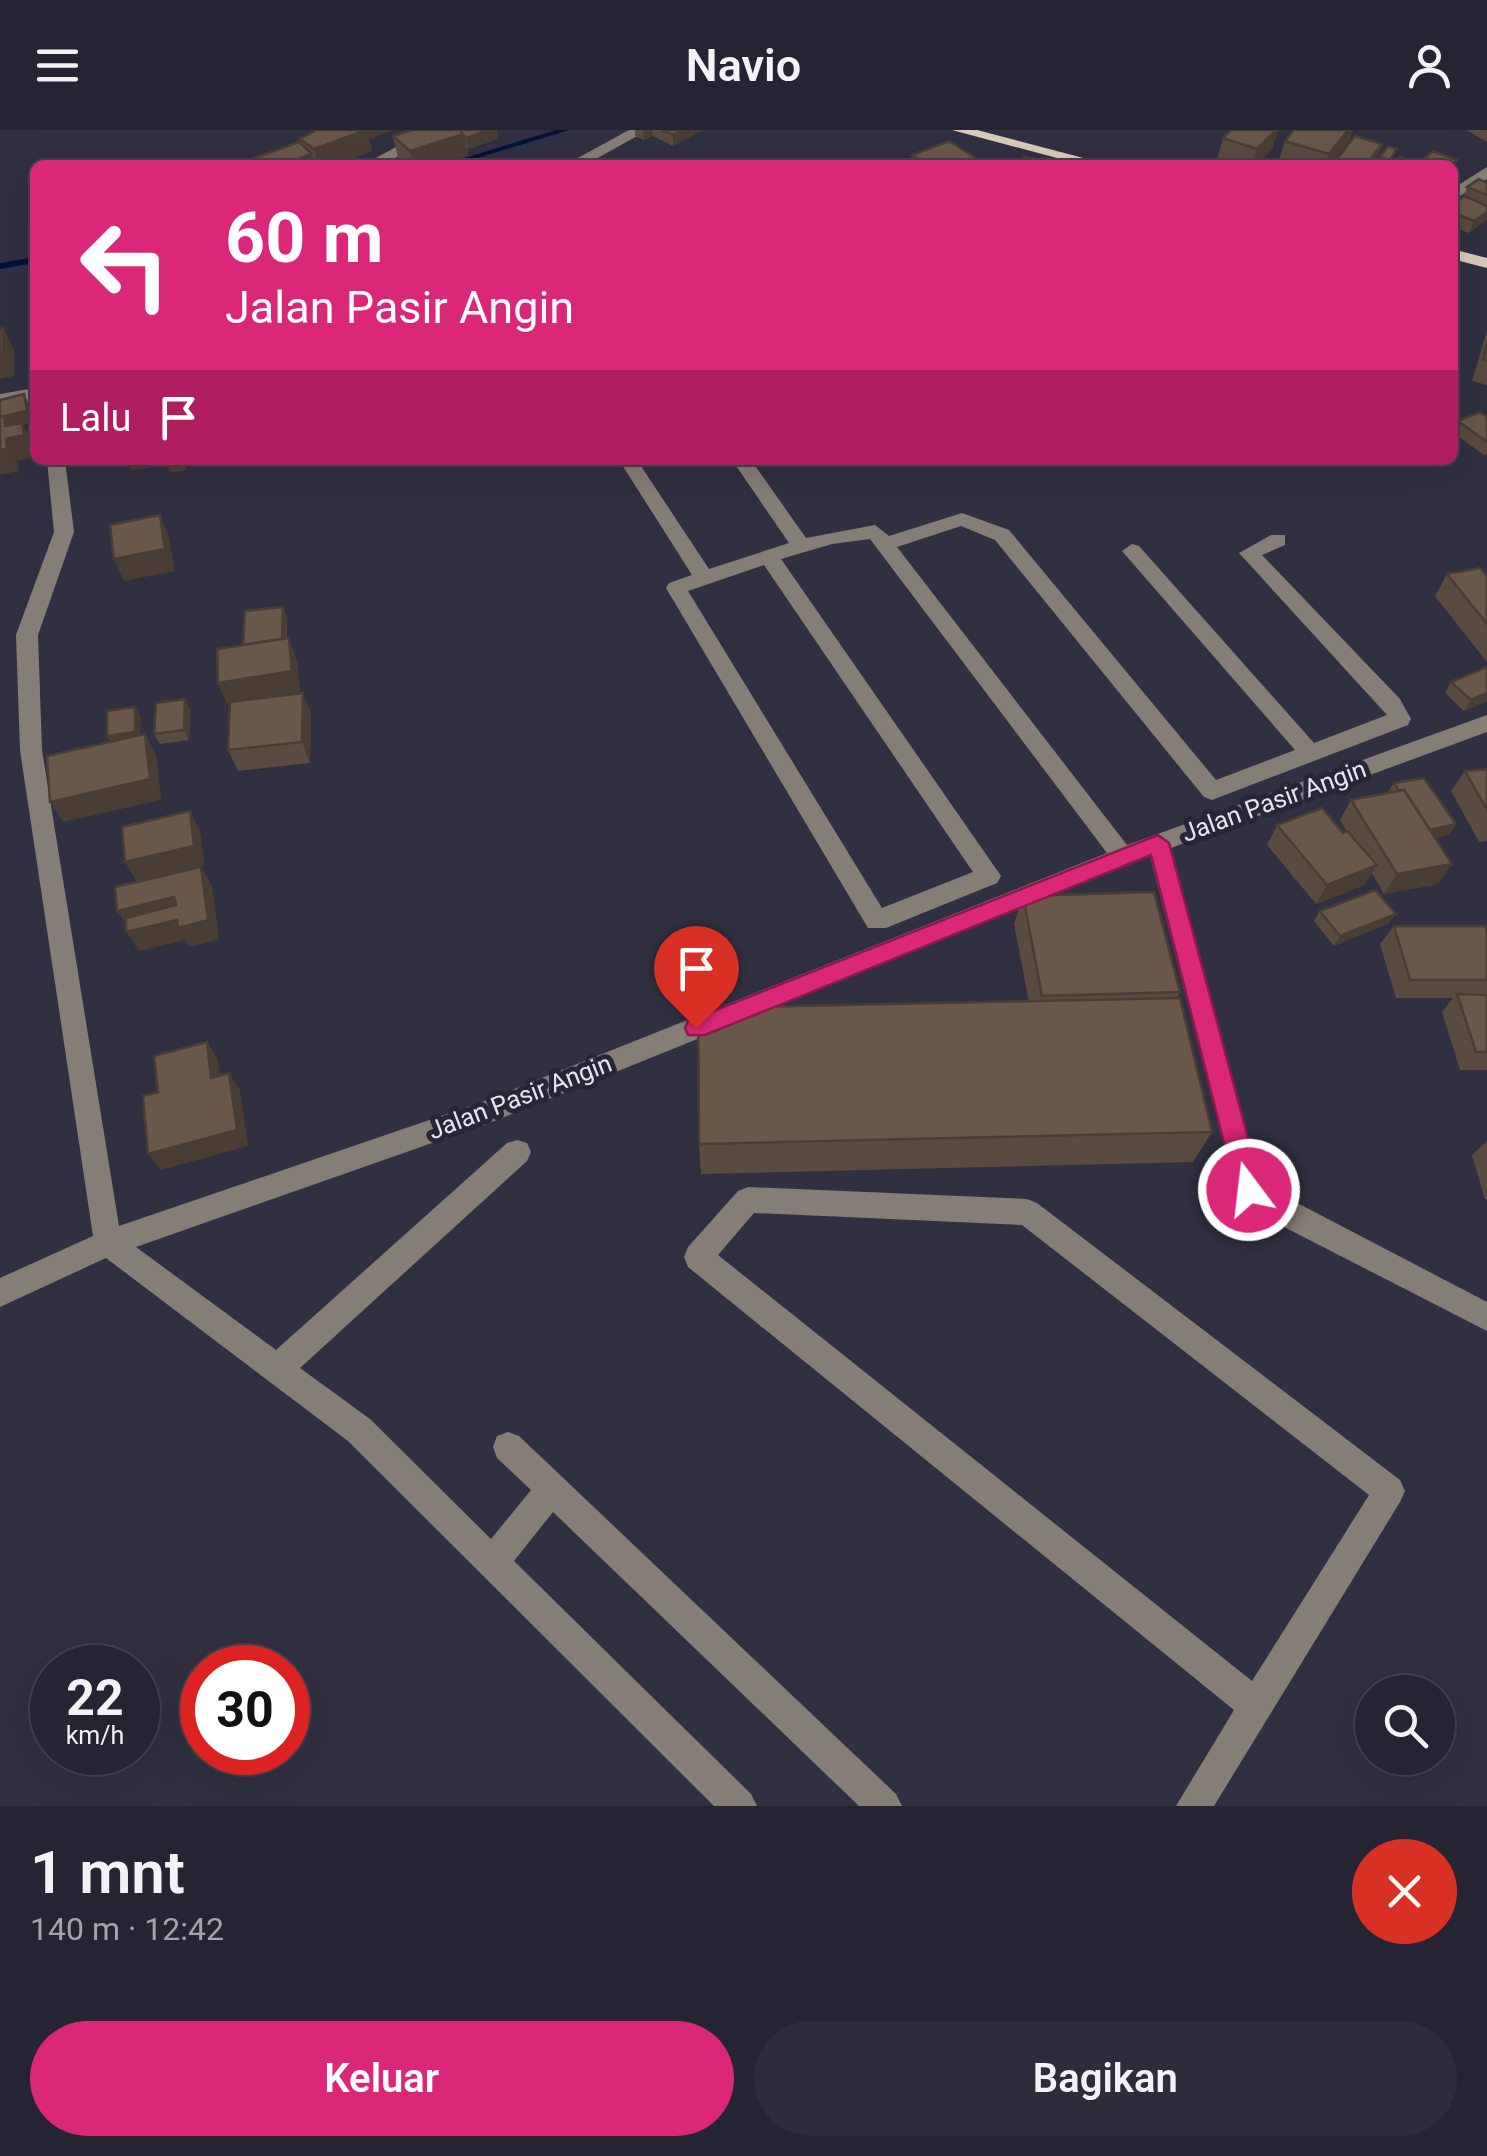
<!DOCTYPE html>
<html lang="id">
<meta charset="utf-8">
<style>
body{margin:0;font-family:Roboto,sans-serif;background:#2d2c3a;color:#f1f3f6;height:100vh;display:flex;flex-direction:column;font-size:38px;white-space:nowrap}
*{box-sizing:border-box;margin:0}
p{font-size:32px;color:#a3a4ac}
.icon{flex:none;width:55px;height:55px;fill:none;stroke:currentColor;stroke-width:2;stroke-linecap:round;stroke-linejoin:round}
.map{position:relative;height:1676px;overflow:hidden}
.details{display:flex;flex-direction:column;background:#252432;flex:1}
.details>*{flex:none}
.top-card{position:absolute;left:30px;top:30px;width:1428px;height:305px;border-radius:15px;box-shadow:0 10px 40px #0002,0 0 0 2px #42414d;background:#db2777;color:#fff;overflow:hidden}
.tools{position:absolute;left:1355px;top:1545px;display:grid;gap:20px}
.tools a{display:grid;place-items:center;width:100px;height:100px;border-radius:50%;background:#252432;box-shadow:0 10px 40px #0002,0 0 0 2px #42414d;font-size:50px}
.speed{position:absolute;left:30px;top:1515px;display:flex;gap:20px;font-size:50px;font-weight:700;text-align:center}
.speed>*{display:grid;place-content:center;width:130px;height:130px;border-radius:50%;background:#252432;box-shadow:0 10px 40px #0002,0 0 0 2px #42414d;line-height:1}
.speed small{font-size:25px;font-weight:400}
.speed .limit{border:15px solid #d22;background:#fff;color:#111}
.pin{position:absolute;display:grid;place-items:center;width:85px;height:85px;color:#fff;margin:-102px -42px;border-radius:50% 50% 50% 0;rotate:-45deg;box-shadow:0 0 10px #0007}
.pin .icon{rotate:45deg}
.me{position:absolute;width:110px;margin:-55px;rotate:345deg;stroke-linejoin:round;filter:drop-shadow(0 0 8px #0008)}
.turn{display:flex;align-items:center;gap:35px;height:210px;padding:0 30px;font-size:45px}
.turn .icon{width:130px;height:130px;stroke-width:2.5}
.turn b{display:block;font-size:70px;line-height:85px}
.then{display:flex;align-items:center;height:95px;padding:0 30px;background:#0003;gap:20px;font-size:38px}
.round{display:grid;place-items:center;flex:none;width:105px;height:105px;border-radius:52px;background:#2d2c3a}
.summary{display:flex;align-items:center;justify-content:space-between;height:170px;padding:0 30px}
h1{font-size:60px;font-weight:600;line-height:75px}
.cta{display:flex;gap:20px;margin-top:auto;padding:20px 30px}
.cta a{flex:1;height:115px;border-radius:60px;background:#db2777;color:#fff;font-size:40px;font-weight:600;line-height:115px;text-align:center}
.cta a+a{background:#2d2c3a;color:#f1f3f6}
header{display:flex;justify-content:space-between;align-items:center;height:130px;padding:0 30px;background:#252432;font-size:45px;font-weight:600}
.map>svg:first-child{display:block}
</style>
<header><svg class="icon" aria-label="menu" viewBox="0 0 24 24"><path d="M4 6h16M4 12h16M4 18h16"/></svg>Navio<svg class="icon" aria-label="person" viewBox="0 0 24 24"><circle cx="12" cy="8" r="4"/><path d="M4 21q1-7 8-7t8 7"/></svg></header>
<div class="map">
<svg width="1487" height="1676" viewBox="0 0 1487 1676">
<rect width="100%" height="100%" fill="#313042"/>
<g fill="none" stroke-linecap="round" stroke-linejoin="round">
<g fill="#001437" fill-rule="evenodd">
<polygon points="556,0 569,0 455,35 442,35"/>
<polygon points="35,127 35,133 0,139 0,133"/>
</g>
<g fill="#857e77" fill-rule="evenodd">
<polygon points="427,0 445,0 383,35 363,35"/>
<polygon points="629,0 648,0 585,35 565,35"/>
<polygon points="1487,37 1487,49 1452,71 1452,59"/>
<polygon points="35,258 35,270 0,276 0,264"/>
<path d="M47,330H65L74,402L38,505L42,620L119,1096L479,973L1107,723L870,409L832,414L781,429L1001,746L997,753L886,798H868L666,458L669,453L692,445L619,330H637L709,439L789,413L732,330H751L806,408L875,395L889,406L962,383L1009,400L1216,650L1295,620L1122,421L1132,414L1139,416L1314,613L1387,585L1239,423L1271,405H1285V415L1262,425L1400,569L1411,589L1408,595L1212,670L1204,667L995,410L961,396L897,417L1127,715L1487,585V602L1171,718L1261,1054L1487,1172V1201L1245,1077L1239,1069L1150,726L492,992L136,1117L276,1220L507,1013L517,1010L527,1013L531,1022L527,1031L300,1238L370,1289L491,1409L531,1360L497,1328L493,1317L497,1306L508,1302L519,1306L896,1664L902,1676H859L553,1382L514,1431L751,1664L757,1676H714L348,1311L106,1128L0,1177V1148L93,1106L20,620L16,505L54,402ZM764,435L973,742L882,778L688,461Z"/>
<path d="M748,1057L1027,1069L1037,1073L1400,1350L1405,1361L1400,1372L1214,1676H1176L1234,1580L688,1137L684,1127L688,1117L738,1061ZM754,1083L1022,1095L1369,1365L1252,1551L718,1125Z"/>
</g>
<g fill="#d8caba" fill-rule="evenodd">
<polygon points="952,0 977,0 1110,35 1083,35"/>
<polygon points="1452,119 1487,128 1487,138 1452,129"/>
</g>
</g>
<g fill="#5a4b40">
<polygon points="635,0 703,0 673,16 653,6 644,10 635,6"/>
<polygon points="1231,0 1278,0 1272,19 1256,35 1233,35 1217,30 1223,8"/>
<polygon points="1466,0 1487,0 1487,12"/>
<polygon points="393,6 498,9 468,19 467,18 468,25 439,35 406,35 398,28"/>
<polygon points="300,9 369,10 372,21 335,35 243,35 243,32 301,14"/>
<polygon points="1350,9 1330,35 1285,35 1278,33 1285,11"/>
<polygon points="1382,14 1378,25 1370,35 1335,35 1337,29"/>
<polygon points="1388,16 1392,32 1410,31 1408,35 1377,35 1380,27"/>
<polygon points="912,25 987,35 911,35"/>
<polygon points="1487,53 1487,89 1469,103 1452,96 1452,75 1463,68 1467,57"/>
<polygon points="1487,201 1487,255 1472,251"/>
<polygon points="1487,287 1487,324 1484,325 1452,302 1458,291"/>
<polygon points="1447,444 1487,446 1487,532 1435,466"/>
<polygon points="287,488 287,508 297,530 300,563 281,566 303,563 311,584 310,633 238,641 228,620 230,574 227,574 218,553 243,515"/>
<polygon points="1451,552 1487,571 1464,581 1445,563"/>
<polygon points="185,569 190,580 189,610 160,614 154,604"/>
<polygon points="1487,639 1487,711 1479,712 1451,661 1465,641"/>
<polygon points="1394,653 1449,705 1435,708 1438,754 1384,764 1372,743 1364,755 1316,774 1267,715 1277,695 1343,703 1347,702 1340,690 1351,670 1387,663"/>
<polygon points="1023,766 1180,862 1177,868 1212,1002 1193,1032 701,1044 699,1014 1029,872 1014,794"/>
<polygon points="1320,781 1396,784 1389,793 1334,816 1314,791"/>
<polygon points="1394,796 1487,801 1487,940 1460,940 1442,882 1453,868 1396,868 1380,814"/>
<polygon points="1487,1011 1487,1069 1485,1069 1472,1025"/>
</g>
<g fill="#4a3d34">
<polygon points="366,0 393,0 369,10 372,21 335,35 318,35 314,19"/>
<polygon points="489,0 497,0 498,9 468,19 466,8"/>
<polygon points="643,0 652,0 653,6 644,10"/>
<polygon points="682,0 703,0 673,16 673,5"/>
<polygon points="1276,0 1278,0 1272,19 1256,35 1253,35 1257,19"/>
<polygon points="1348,0 1353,0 1350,9 1330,35 1326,35 1329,24"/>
<polygon points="464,4 468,25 439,35 413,35 410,21"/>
<polygon points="1382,14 1378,25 1370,35 1366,35"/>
<polygon points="312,24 315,35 281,35"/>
<polygon points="1487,82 1487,89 1469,103 1474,91"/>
<polygon points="3,198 14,220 14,246 0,249 0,225"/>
<polygon points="24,264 30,276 32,293 23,295 33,315 35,327 17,331 19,341 0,345 0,320 6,309 0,287"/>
<polygon points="126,330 184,330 187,340 170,343 166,334 131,341"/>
<polygon points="160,385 169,407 175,441 124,451 114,429"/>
<polygon points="283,477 287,488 286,524 282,514"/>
<polygon points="289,508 297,530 300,563 227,574 218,553"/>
<polygon points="303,563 311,584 310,633 302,612"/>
<polygon points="1487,563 1487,571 1464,581 1471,570"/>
<polygon points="185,569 190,580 189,610 184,600"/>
<polygon points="135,577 141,587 140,613 113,617 107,606"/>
<polygon points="145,604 156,625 161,670 63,692 50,672"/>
<polygon points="190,681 200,701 205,735 137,752 125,732"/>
<polygon points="1456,694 1449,705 1418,711 1425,701"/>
<polygon points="1452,734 1438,754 1384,764 1397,744"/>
<polygon points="1377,735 1364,755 1316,774 1327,755"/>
<polygon points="201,737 212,756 219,809 190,817 185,810 139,821 126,802 177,790"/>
<polygon points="174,767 186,786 130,800 117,781"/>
<polygon points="1396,784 1389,793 1334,816 1340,806"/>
<polygon points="207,912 218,930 223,965 211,948"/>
<polygon points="229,943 240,960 248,1016 161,1040 148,1024"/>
</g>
<g fill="#69574a" stroke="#4a3d34" stroke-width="2.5">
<polygon points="316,0 366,0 314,19 300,9"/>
<polygon points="412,0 460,0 464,4 410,21 393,6"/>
<polygon points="460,0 489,0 466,8"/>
<polygon points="662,0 682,0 673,5"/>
<polygon points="1231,0 1276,0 1257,19 1223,8"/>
<polygon points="1294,0 1348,0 1329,24 1285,11"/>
<polygon points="1355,6 1382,14 1366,35 1357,35 1337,29"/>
<polygon points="949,11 987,35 928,35 912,25"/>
<polygon points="299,12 312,24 281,35 246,35 243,32"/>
<polygon points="1388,16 1397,19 1390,30 1380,27"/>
<polygon points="1433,21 1457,30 1451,35 1436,35 1423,30"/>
<polygon points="1024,27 1039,30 1036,35 1020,35"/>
<polygon points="1400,27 1410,31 1404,35 1388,34"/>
<polygon points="1479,49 1487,53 1487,65 1467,57"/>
<polygon points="1465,66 1487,76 1487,82 1474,91 1452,82 1452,75"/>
<polygon points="3,198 3,224 0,225 0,199"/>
<polygon points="1487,214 1487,230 1483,229"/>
<polygon points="24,264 27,281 0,287 0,270"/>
<polygon points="1480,282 1487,287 1487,312 1458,291"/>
<polygon points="4,286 5,296 22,293 24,305 6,309 7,319 0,320 0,287"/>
<polygon points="160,385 165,419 114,429 110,395"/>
<polygon points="1480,438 1487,446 1487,494 1447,444"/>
<polygon points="283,477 282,509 243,515 245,481"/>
<polygon points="289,508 292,541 218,553 217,519"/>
<polygon points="1487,537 1487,563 1471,570 1451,552"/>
<polygon points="303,563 302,612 228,620 230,572"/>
<polygon points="185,569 184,600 154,604 156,573"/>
<polygon points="135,577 135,602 107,606 107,581"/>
<polygon points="145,604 150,649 50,672 47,626"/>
<polygon points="1487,639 1487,680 1465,641"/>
<polygon points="1424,648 1456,694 1430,700 1404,660 1399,661 1394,653"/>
<polygon points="1404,660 1452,734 1397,744 1351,670"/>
<polygon points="1322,678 1343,703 1347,701 1377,735 1327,755 1277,695"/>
<polygon points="190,681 194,716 125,732 122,697"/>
<polygon points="201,737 208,790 178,798 177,790 126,802 126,788 176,775 174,767 117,781 115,757"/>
<polygon points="1375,760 1396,784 1340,806 1320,781"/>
<polygon points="1154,762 1180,862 1042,866 1023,766"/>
<polygon points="1394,796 1485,796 1487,801 1487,850 1410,850"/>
<polygon points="1457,864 1487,865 1487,922 1476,922"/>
<polygon points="1180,868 1212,1002 699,1014 698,878"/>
<polygon points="207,912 211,948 229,943 237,1000 148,1024 143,966 158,962 154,926"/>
</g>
<polygon fill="#db2777" stroke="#8e194d" stroke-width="2.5" points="1158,705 1169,713 1262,1060 1258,1068 1249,1071 1240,1068 1236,1060 1151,725 705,905 688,905 685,898 688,891"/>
<g text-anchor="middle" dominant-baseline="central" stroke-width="10" stroke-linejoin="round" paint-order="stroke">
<g font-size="25" fill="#e6e5f1" stroke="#272637">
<text transform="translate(1274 671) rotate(-20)">Jalan Pasir Angin</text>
<text transform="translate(520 967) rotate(-21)">Jalan Pasir Angin</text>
</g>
</g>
</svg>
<div class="tools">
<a><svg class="icon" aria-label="search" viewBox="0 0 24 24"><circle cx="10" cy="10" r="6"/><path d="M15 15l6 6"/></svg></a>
</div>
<div class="speed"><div>22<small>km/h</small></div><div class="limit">30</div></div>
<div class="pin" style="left:696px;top:898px;background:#d93025"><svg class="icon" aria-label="arrive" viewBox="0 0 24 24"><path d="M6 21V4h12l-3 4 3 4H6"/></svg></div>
<svg class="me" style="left:1249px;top:1060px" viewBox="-20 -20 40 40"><circle r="17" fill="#db2777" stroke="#fff" stroke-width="3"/><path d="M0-11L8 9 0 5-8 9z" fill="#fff"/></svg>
<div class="top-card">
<div class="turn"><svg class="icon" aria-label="left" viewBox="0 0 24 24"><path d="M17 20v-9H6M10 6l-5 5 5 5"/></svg><div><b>60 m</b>Jalan Pasir Angin</div></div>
<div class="then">Lalu<svg class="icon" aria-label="arrive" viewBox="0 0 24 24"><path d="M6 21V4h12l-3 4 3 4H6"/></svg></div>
</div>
</div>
<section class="details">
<div class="summary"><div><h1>1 mnt</h1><p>140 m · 12:42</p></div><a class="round" style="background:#d93025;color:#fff"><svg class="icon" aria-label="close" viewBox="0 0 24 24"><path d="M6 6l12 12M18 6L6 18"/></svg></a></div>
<div class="cta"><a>Keluar</a><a>Bagikan</a></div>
</section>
